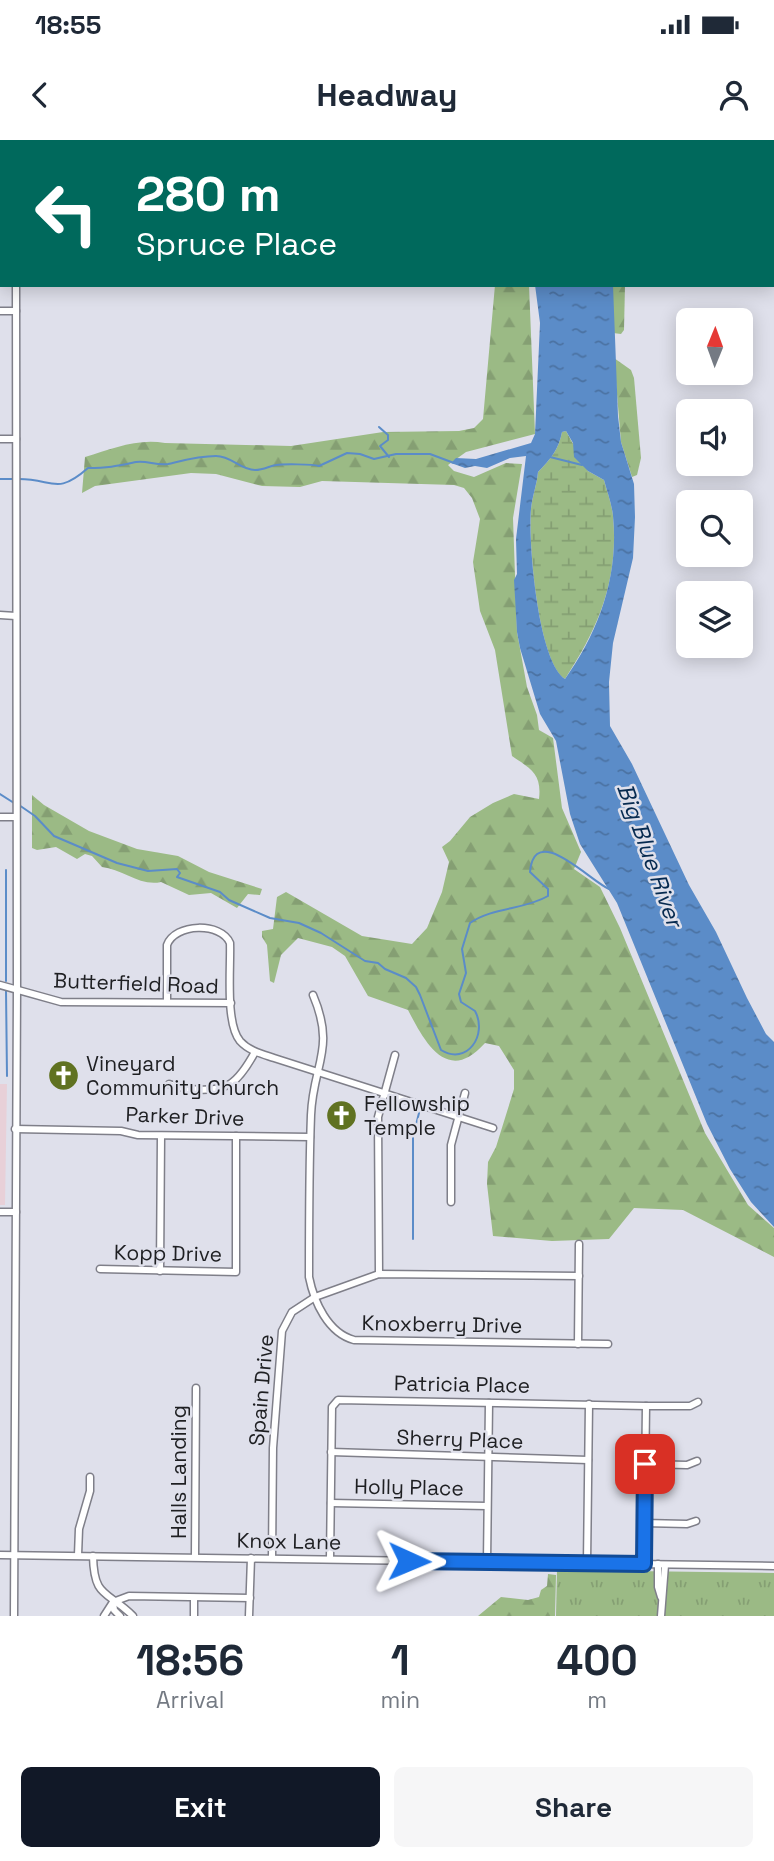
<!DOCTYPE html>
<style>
body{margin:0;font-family:"Space Grotesk",sans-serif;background:#f6f6f7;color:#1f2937;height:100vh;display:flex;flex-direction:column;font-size:26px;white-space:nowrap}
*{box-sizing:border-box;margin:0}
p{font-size:23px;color:#747a83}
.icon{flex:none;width:38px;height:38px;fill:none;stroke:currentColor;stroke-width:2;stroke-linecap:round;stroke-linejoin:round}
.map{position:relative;height:1476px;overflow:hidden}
.sheet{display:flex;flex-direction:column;background:#fff;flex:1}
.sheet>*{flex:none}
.banner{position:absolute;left:0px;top:0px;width:775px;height:147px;box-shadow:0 4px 18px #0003;background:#00695c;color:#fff;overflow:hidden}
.needle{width:46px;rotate:1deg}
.fabs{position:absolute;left:676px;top:168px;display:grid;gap:14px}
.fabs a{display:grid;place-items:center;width:77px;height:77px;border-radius:10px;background:#fff;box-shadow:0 4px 18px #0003;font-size:35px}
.pin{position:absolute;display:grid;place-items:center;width:60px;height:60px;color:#fff;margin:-30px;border-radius:14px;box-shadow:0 4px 10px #0006}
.me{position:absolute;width:77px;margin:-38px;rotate:91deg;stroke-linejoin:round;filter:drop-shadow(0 0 5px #0008)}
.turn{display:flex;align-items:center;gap:24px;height:147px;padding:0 21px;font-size:32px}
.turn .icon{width:91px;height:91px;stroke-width:2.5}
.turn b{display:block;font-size:49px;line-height:60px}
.eta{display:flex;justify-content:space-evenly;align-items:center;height:119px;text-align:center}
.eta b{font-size:42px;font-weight:800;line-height:49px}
.button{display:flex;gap:14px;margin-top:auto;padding:14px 21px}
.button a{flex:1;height:80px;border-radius:10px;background:#111827;color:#fff;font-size:28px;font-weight:800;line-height:80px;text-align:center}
.button a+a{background:#f6f6f7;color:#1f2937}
.status{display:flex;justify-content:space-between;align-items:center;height:49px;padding:0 35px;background:#fff;direction:ltr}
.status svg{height:19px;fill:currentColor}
header{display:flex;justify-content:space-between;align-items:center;height:91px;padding:0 21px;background:#fff;font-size:32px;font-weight:800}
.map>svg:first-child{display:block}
</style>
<div class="status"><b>18:55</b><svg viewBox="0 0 49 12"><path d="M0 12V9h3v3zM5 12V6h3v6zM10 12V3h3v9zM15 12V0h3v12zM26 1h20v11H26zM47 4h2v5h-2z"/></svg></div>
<header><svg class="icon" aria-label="back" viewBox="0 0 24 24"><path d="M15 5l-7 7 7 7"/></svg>Headway<svg class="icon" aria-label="person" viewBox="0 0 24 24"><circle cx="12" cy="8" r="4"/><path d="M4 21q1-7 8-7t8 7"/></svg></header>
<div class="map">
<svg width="774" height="1476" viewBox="0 0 774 1476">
<defs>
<pattern id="grass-tufts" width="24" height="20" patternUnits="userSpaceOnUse" patternTransform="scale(1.75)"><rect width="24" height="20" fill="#9bba85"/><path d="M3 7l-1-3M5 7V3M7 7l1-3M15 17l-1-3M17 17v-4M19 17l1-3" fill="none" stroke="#859f73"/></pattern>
<pattern id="forest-firs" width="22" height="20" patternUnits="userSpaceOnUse" patternTransform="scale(1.75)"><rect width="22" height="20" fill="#9bba85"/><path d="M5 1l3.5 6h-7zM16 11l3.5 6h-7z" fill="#859f73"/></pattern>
<pattern id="wetland-marsh" width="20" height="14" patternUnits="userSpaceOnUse" patternTransform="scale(1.75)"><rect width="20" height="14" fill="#9bba85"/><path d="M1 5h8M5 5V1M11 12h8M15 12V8" fill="none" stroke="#859f73"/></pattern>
<pattern id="water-ripples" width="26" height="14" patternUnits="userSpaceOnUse" patternTransform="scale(1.75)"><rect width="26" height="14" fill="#5b8cc8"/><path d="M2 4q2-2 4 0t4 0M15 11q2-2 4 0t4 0" fill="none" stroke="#4b72a2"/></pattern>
</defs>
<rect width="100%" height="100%" fill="#dfe0eb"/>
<polygon fill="#e8d0d8" points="0,944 7,944 5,1065 0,1065"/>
<polygon fill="url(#grass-tufts)" points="557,1430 774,1433 774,1476 556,1476"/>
<g fill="url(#forest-firs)">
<path d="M495,145H529L535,294L466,312L448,325L454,331L474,337L506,323L522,324L513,378L517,492L527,547L537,575L539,590L553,598L562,668L581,712L574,729L600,747L620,788L705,993L748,1065L774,1088V1117L683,1070L634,1068L609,1099L552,1101L493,1096L487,1044L488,1022L496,1007L514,949V930L499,906L485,903C448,945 425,903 408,870L368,856L345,816L332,807L298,798L281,815L274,843L270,841L267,805L262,797V791L273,789L277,757L286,752L362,796L412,804L427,788L442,752L449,722L442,707L450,701L470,677L493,663L514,654L539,659C542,634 531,629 512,616L495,510L480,471L473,422L480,379L472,358L464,348L454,345L322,341L300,347L262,346L216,334L191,333L95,346L82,353L85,317C112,309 137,298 165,303L291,306L383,292L459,291L474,288L483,279Z"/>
<polygon points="613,145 625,145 624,190 621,194 613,193"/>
<polygon points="614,218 631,230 634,238 641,318 637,335 632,337 621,302"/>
<path d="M32,655L44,665L89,691L137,709L178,716L209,732L262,749L260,755L248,754L237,768L211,753L189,755L161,742C141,747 122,729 102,727L92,716L85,714L77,719L56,707L37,710L32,708Z"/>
<polygon points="548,1434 556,1435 555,1476 478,1476 501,1457 528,1460 539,1457 541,1450 547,1446"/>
</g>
<path fill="url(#wetland-marsh)" d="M566,291L588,331L604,340C607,351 612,365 613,376C619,439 599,487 565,539C538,522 528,401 531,369C532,357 537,344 538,332C550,320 559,309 562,292Z"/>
<path fill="url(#water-ripples)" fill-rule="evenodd" d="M535,145H613L618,276L621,302L634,344L635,377L633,418L613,503L609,542L610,586L632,624L689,745L716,792L747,858L766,894L774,902V1087L751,1062L730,1029L707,984L617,763L580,704L570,674L556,601L540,574L520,508L517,492L514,440L517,434L516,399L526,316L510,318L487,328L475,326L465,328L451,323L456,318L476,319L531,303L535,294L540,183ZM566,291L573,303L574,317L588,331L604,340C607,351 612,365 613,376C619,436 599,491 565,539C538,521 528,402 531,369C532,357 537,344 538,332C550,320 559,309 562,292Z"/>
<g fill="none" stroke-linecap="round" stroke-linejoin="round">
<g stroke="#5b8cc8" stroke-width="2">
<polyline points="379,287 388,295 388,300 380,306 389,317"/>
<polyline points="550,317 582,325"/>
<polyline points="0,339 13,339"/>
<path d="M19,339C54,339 56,356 88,328C109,328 117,326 136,322C146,320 157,326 168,324C185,320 199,316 216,316C232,316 240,330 255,330C264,330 269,326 276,325C282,324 313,324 319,326L347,313L360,314L374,319L396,314H430L454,323"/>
<polyline points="0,654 14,663"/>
<path d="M19,665L35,676L54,696L117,723L148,731L177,729L180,733L177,737L220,752L229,760L270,778L299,783L321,793L365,821L378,823L385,829L406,838L416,847L420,855L441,910C467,926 488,895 475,871L461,862L459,854L466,833L462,809L470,783C493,767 524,770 548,756V749L530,732C534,681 590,741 609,749"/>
<polyline points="6,841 6,730"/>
<polyline points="6,851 7,936"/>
<polyline points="413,1099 413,997 420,969"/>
</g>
<defs>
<g id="minor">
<polyline points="17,2 17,0"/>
<polyline points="0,48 2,48"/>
<polyline points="0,171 16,171"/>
<polyline points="0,299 16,299"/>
<polyline points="0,475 16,476"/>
<polyline points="0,677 16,677"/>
<polyline points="0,845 61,862 231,863"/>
<path d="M313,855C336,909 313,924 311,975C309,1029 309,1083 309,1137C314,1162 328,1193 354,1200L608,1204"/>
<path d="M167,862V805C175,783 221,782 230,803C231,827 225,883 240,901C249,911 262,914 274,918L493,988"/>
<path d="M169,944C185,950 214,953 230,944C241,937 249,923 255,912"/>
<polyline points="15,989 121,991 138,995 310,997"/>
<polyline points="451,1062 451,1005 465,953"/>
<polyline points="0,1072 16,1072"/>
<polyline points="100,1129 236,1132 236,996"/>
<polyline points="160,1131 161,996"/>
<polyline points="379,1134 378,977 395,915"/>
<polyline points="578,1204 579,1104"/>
<polyline points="331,1312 588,1320"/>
<polyline points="645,1324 687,1325 697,1321"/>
<polyline points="331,1363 487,1366"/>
<polyline points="644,1383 687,1384 696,1381"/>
<polyline points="0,1415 774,1426"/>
<polyline points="78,1415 79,1389 90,1351 90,1337"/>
<path d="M93,1416C94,1459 107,1450 133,1476"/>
<polyline points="195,1417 196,1248"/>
<polyline points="272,1418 273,1308 282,1191 292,1172 315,1157 379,1134 579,1136"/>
<polyline points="330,1419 332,1267 338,1260 646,1266 690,1266 698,1262"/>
<polyline points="487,1422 489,1263"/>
<polyline points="587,1423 589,1264"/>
<polyline points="644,1424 646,1266"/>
<polyline points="658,1424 658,1447 661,1457"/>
<polyline points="113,1462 129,1456 250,1458"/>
<polyline points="113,1462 114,1470 120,1476"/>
<polyline points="14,1476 17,849 16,145"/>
<polyline points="104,1476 113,1462"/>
<polyline points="194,1476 194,1458"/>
<polyline points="249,1476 251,1418"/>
<polyline points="661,1476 665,1425"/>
</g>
</defs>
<use href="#minor" stroke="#7f7f89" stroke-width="9"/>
<use href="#minor" stroke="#fff" stroke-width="6"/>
</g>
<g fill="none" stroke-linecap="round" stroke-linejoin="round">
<defs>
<polyline id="route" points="409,1421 644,1424 645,1324"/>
</defs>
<use href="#route" stroke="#114b97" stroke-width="18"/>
<use href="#route" stroke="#1a73e8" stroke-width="12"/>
</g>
<defs>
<symbol id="church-disc" viewBox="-11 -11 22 22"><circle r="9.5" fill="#607221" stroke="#dfe0eb"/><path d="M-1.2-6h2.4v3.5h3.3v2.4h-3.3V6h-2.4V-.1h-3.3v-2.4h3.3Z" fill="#fff"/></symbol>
</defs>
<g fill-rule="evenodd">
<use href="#church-disc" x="46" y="918" width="35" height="35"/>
<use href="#church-disc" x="324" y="958" width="35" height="35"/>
</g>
<g text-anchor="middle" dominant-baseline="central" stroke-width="5" stroke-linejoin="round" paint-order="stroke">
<g font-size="21" fill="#1e1f22" stroke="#dfe0eb">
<text transform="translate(136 843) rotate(2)">Butterfield Road</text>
<text transform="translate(185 976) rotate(2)">Parker Drive</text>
<text transform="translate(168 1113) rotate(1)">Kopp Drive</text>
<text transform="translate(442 1184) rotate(1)">Knoxberry Drive</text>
<text transform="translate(462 1244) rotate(1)">Patricia Place</text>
<text transform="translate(261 1250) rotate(-85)">Spain Drive</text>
<text transform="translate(460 1299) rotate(2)">Sherry Place</text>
<text transform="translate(178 1332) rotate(-90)">Halls Landing</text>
<text transform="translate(409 1347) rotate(1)">Holly Place</text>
<text transform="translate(289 1401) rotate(1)">Knox Lane</text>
</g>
<g font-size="21" fill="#1e1f22" stroke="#dfe0eb" text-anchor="start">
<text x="86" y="923">Vineyard<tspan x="86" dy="24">Community Church</tspan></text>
<text x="364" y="963">Fellowship<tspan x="364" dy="24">Temple</tspan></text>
</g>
<g font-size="23" font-style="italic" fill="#062a50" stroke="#dfe0eb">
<text transform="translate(650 715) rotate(70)">Big Blue River</text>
</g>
</g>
</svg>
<div class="fabs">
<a><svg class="needle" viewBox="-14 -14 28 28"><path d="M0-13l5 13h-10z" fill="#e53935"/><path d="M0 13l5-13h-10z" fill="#747a83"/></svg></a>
<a><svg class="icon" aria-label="sound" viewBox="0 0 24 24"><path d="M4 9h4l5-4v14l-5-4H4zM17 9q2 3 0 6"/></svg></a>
<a><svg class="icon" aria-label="search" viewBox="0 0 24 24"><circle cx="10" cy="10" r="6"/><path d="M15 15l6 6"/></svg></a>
<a><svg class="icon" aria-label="layers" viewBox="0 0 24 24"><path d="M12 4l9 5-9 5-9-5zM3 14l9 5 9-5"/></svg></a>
</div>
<div class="pin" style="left:645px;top:1324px;background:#d93025"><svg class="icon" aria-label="arrive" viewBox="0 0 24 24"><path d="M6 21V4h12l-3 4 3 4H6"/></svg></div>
<svg class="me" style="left:409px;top:1421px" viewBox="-20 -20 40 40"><path d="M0-17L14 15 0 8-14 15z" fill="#1a73e8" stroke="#fff" stroke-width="4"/></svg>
<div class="banner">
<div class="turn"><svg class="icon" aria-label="left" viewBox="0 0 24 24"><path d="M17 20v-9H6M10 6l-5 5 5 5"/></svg><div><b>280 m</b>Spruce Place</div></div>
</div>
</div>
<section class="sheet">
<div class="eta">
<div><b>18:56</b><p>Arrival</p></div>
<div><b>1</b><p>min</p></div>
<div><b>400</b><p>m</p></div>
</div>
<div class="button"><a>Exit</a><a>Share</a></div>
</section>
